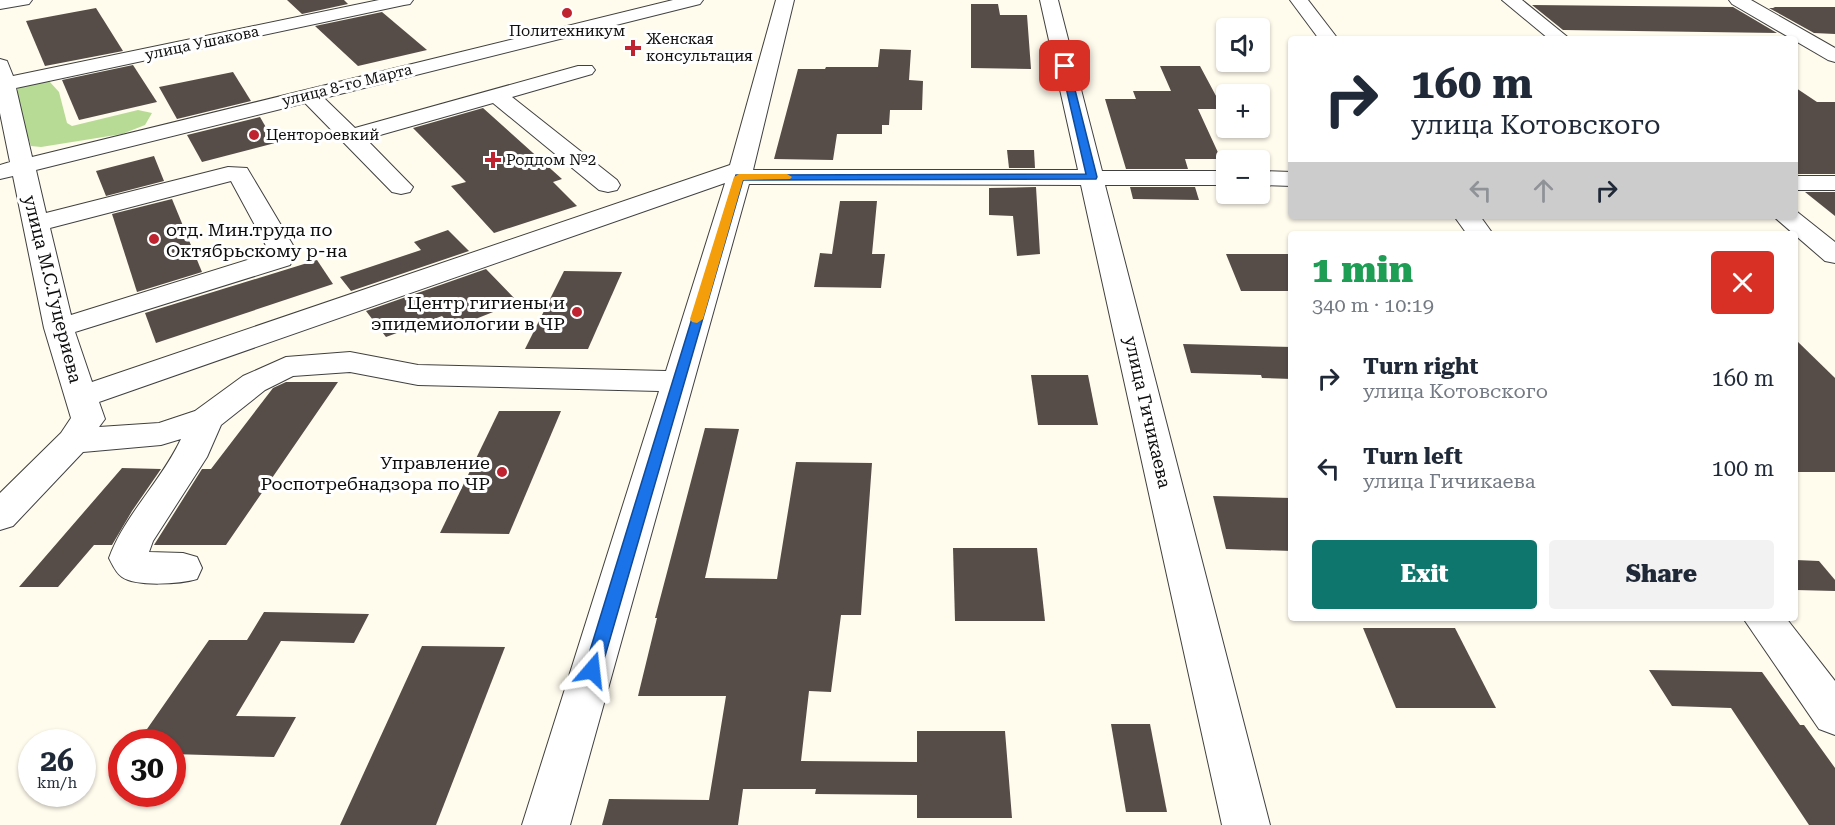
<!DOCTYPE html>
<meta charset="utf-8">
<style>
body{margin:0;font-family:"Roboto Serif",serif;background:#f2f2f3;color:#1f2937;height:100vh;display:flex;flex-direction:column;font-size:22px;white-space:nowrap}
*{box-sizing:border-box;margin:0}
p{font-size:20px;color:#747a83}
.icon{flex:none;width:33px;height:33px;fill:none;stroke:currentColor;stroke-width:2;stroke-linecap:round;stroke-linejoin:round}
.map{position:relative;flex:1;overflow:hidden}
.panel{position:absolute;left:1288px;top:231px;width:510px;height:390px;display:flex;flex-direction:column;background:#fff;border-radius:6px;box-shadow:0 2px 4px #0004}
.panel>*{flex:none}
.top-card{position:absolute;left:1288px;top:36px;width:510px;height:183px;border-radius:6px;box-shadow:0 2px 4px #0004;background:#fff;color:#1f2937;overflow:hidden}
.buttons{position:absolute;left:1216px;top:18px;display:grid;gap:12px}
.buttons a{display:grid;place-items:center;width:54px;height:54px;border-radius:6px;background:#fff;box-shadow:0 2px 4px #0004;font-size:30px}
.speed{position:absolute;left:18px;top:729px;display:flex;gap:12px;font-size:30px;font-weight:700;text-align:center}
.speed>*{display:grid;place-content:center;width:78px;height:78px;border-radius:50%;background:#fff;box-shadow:0 2px 4px #0004;line-height:1}
.speed small{font-size:15px;font-weight:400}
.speed .limit{border:9px solid #d22;background:#fff;color:#111}
.pin{position:absolute;display:grid;place-items:center;width:51px;height:51px;color:#fff;margin:-26px;border-radius:12px;box-shadow:0 3px 9px #0006}
.me{position:absolute;width:66px;margin:-33px;rotate:17deg;stroke-linejoin:round;filter:drop-shadow(0 0 4px #0008)}
.turn{display:flex;align-items:center;gap:21px;height:126px;padding:0 24px;font-size:27px}
.turn .icon{width:78px;height:78px;stroke-width:2.5}
.turn b{display:block;font-size:42px;line-height:51px}
.lanes{display:flex;align-items:center;height:57px;padding:0 24px;background:#0003;justify-content:center;gap:30px;direction:ltr}
.lanes .off{opacity:.35}
.round{display:grid;place-items:center;flex:none;width:63px;height:63px;border-radius:6px;background:#f2f2f3}
.overview{display:flex;align-items:center;justify-content:space-between;height:102px;padding:0 24px}
h1{font-size:36px;font-weight:800;line-height:45px;color:#1e9e55}
.button{display:flex;gap:12px;margin-top:auto;padding:12px 24px}
.button a{flex:1;height:69px;border-radius:6px;background:#0f766e;color:#fff;font-size:24px;font-weight:800;line-height:69px;text-align:center}
.button a+a{background:#f2f2f3;color:#1f2937}
ul{padding:0;list-style:none}
li{display:flex;align-items:center;gap:18px;height:90px;padding:0 24px}
li div{flex:1}
li b{display:block;font-size:22px}
li em{font-style:normal}
.map>svg:first-child{display:block}
</style>
<div class="map">
<svg width="1835" height="825" viewBox="0 0 1835 825">
<rect width="100%" height="100%" fill="#fffbed"/>
<polygon fill="#b7db95" points="49,81 59,92 67,123 72,126 138,110 152,113 145,125 122,134 41,147 31,146 15,99 19,85"/>
<g fill="#564d49">
<polygon points="287,0 344,0 348,4 302,14"/>
<polygon points="971,4 998,4 1000,15 1027,15 1031,69 971,68"/>
<polygon points="1532,5 1733,7 1777,33 1563,30"/>
<polygon points="1773,7 1835,7 1835,34 1814,33 1769,8 1775,8"/>
<polygon points="96,8 123,51 45,66 26,21"/>
<polygon points="382,12 427,50 358,66 315,26"/>
<polygon points="880,49 911,50 909,80 923,81 922,110 890,110 889,125 882,125 882,134 837,134 833,160 774,159 798,69 825,69 826,67 878,67"/>
<polygon points="133,65 157,102 79,120 62,80"/>
<polygon points="1160,66 1200,66 1223,109 1198,109 1221,159 1185,159 1188,169 1126,169 1105,99 1136,99 1133,91 1171,91"/>
<polygon points="233,72 251,101 177,119 159,87"/>
<polygon points="1796,88 1817,102 1835,102 1835,174 1796,174"/>
<polygon points="483,108 562,179 553,182 577,206 494,233 451,186 466,182 413,128"/>
<polygon points="260,117 275,143 202,162 187,135"/>
<polygon points="1007,150 1034,150 1035,168 1009,168"/>
<polygon points="154,156 164,181 106,196 96,171"/>
<polygon points="1036,187 1040,254 1017,256 1013,216 989,215 989,188"/>
<polygon points="1130,187 1195,187 1199,200 1133,199"/>
<polygon points="1805,192 1835,192 1835,216"/>
<polygon points="172,199 202,272 137,292 112,214"/>
<polygon points="840,201 877,201 872,254 885,254 881,288 814,287 820,253 832,254"/>
<polygon points="448,230 469,251 351,291 340,277 421,250 414,242"/>
<polygon points="1226,254 1292,254 1292,291 1241,291"/>
<polygon points="317,260 333,284 156,343 145,313"/>
<polygon points="486,269 518,302 453,328 442,316 386,337 366,311"/>
<polygon points="564,271 622,272 588,349 525,349"/>
<polygon points="1796,340 1835,378 1835,472 1796,472"/>
<polygon points="1183,344 1292,347 1292,379 1262,378 1261,375 1191,373"/>
<polygon points="1031,375 1088,375 1098,425 1038,425"/>
<polygon points="286,382 338,382 226,545 154,545 202,469 211,469 273,388"/>
<polygon points="499,411 561,411 509,534 440,533"/>
<polygon points="705,428 739,429 705,578 777,579 796,462 872,463 861,615 841,615 831,692 809,691 801,761 917,762 917,731 1005,731 1012,818 917,818 917,795 815,794 816,789 743,789 738,825 602,825 609,799 709,800 726,696 638,696 657,618 655,618"/>
<polygon points="122,468 161,469 132,511 112,545 94,545 58,587 19,587"/>
<polygon points="1213,496 1292,498 1292,551 1226,549"/>
<polygon points="953,548 1037,548 1045,621 955,621"/>
<polygon points="1796,560 1819,561 1835,580 1835,591 1796,590"/>
<polygon points="264,612 369,614 354,643 281,641 236,716 296,717 274,757 172,754 172,742 138,742 209,640 247,640"/>
<polygon points="1363,628 1455,628 1496,708 1396,708"/>
<polygon points="422,646 505,647 436,825 340,825"/>
<polygon points="1649,670 1762,672 1800,725 1804,725 1835,768 1835,825 1809,825 1731,708 1672,706"/>
<polygon points="1111,724 1150,724 1167,812 1126,812"/>
</g>
<g fill="none" stroke-linecap="round" stroke-linejoin="round">
<defs>
<g id="minor">
<polygon points="0,0 32,0 29,4 0,9"/>
<path d="M379,0H413L410,4L404,5L16,88L32,157L673,0H703L700,4L324,98L355,128L578,66H592L595,70L592,74L512,97L617,180L620,185L617,190L608,192L599,190L493,103L366,139L413,187L410,192L401,194L392,192L305,103L36,170L46,213L228,167L247,168L297,252L290,265L75,332L92,382L730,165L776,0H794L753,170H1078L1040,0H1058L1102,171H1227V185H1105L1270,825H1222L1081,185L749,184L570,825H522L659,391L418,385L350,372L293,376L265,390L221,425L207,457L153,541L149,552L183,553L197,557L202,568L197,579C181,584 136,587 122,577C116,573 112,564 109,558C125,514 161,482 181,439L161,445L83,452L13,526L0,530V493L61,433L71,418L44,328L13,176L0,179V165L10,162L0,113V59L7,61L13,76ZM231,181L270,253L71,315L50,228ZM725,183L666,371L418,365L350,352L286,357L243,376L195,411L159,423L99,427L105,419L99,402Z"/>
<polygon points="1290,0 1308,0 1338,39 1319,39"/>
<polygon points="1502,0 1522,0 1570,39 1549,39"/>
<polygon points="1729,0 1751,0 1835,48 1835,62 1828,60 1732,4"/>
<polygon points="1260,171 1292,172 1292,186 1260,185"/>
<rect x="1796" y="176" width="39" height="14"/>
<polygon points="1796,211 1835,242 1835,263 1825,261 1773,216 1796,216"/>
<polygon points="1454,216 1480,216 1493,234 1467,234"/>
<polygon points="1743,618 1786,618 1835,681 1835,735 1819,729"/>
</g>
</defs>
<use href="#minor" stroke="#404040" stroke-width="2"/>
<use href="#minor" fill="#fff" fill-rule="evenodd"/>
</g>
<polygon fill="#1a73e8" stroke="#114b97" stroke-width="1.5" points="1065,64 1069,66 1097,177 1096,179 743,180 601,670 599,675 592,677 586,675 584,670 736,175 1086,174 1061,66"/>
<polygon fill="#f59e0b" points="787,174 792,177 790,179 743,180 703,319 697,323 692,322 690,319 734,177 739,174"/>
<g fill="#bf2330" stroke="#fff" stroke-width="2">
<circle cx="567" cy="13" r="6"/>
<path d="M630 39h6v6h6v6h-6v6h-6v-6h-6v-6h6z"/>
<circle cx="254" cy="135" r="6"/>
<path d="M490 151h6v6h6v6h-6v6h-6v-6h-6v-6h6z"/>
<circle cx="154" cy="239" r="6"/>
<circle cx="577" cy="312" r="6"/>
<circle cx="502" cy="472" r="6"/>
</g>
<g text-anchor="middle" dominant-baseline="central" stroke-width="6" stroke-linejoin="round" paint-order="stroke">
<g font-size="15" fill="#0d0d0d" stroke="#fff" text-anchor="start">
<text x="567" y="31" text-anchor="middle">Политехникум</text>
<text x="646" y="39">Женская<tspan x="646" dy="17">консультация</tspan></text>
<text x="266" y="135">Центороевкий</text>
<text x="506" y="160">Роддом №2</text>
</g>
<g font-size="15" fill="#0d0d0d" stroke="#fff">
<text transform="translate(202 43) rotate(-12)">улица Ушакова</text>
<text transform="translate(347 85) rotate(-14)">улица 8-го Марта</text>
</g>
<g font-size="18" fill="#0d0d0d" stroke="#fff" text-anchor="end">
<text x="166" y="229" text-anchor="start">отд. Мин.труда по<tspan x="166" dy="21">Октябрьскому р-на</tspan></text>
<text x="565" y="302">Центр гигиены и<tspan x="565" dy="21">эпидемиологии в ЧР</tspan></text>
<text x="490" y="462">Управление<tspan x="490" dy="21">Роспотребнадзора по ЧР</tspan></text>
</g>
<g font-size="18" fill="#0d0d0d" stroke="#fff">
<text transform="translate(53 289) rotate(76)">улица М.С.Гуцериева</text>
<text transform="translate(1148 412) rotate(77)">улица Гичикаева</text>
</g>
</g>
</svg>
<div class="buttons">
<a><svg class="icon" aria-label="sound" viewBox="0 0 24 24"><path d="M4 9h4l5-4v14l-5-4H4zM17 9q2 3 0 6"/></svg></a>
<a>+</a>
<a>−</a>
</div>
<div class="speed"><div>26<small>km/h</small></div><div class="limit">30</div></div>
<div class="pin" style="left:1065px;top:66px;background:#d93025"><svg class="icon" aria-label="arrive" viewBox="0 0 24 24"><path d="M6 21V4h12l-3 4 3 4H6"/></svg></div>
<svg class="me" style="left:592px;top:670px" viewBox="-20 -20 40 40"><path d="M0-17L14 15 0 8-14 15z" fill="#1a73e8" stroke="#fff" stroke-width="4"/></svg>
<div class="top-card">
<div class="turn"><svg class="icon" aria-label="right" viewBox="0 0 24 24"><path d="M7 20v-9h11M14 6l5 5-5 5"/></svg><div><b>160 m</b>улица Котовского</div></div>
<div class="lanes"><svg class="icon off" aria-label="left" viewBox="0 0 24 24"><path d="M17 20v-9H6M10 6l-5 5 5 5"/></svg><svg class="icon off" aria-label="ahead" viewBox="0 0 24 24"><path d="M12 20V5M6 11l6-6 6 6"/></svg><svg class="icon" aria-label="right" viewBox="0 0 24 24"><path d="M7 20v-9h11M14 6l5 5-5 5"/></svg></div>
</div>
<section class="panel">
<div class="overview"><div><h1>1 min</h1><p>340 m · 10:19</p></div><a class="round" style="background:#d93025;color:#fff"><svg class="icon" aria-label="close" viewBox="0 0 24 24"><path d="M6 6l12 12M18 6L6 18"/></svg></a></div>
<ul>
<li><svg class="icon" aria-label="right" viewBox="0 0 24 24"><path d="M7 20v-9h11M14 6l5 5-5 5"/></svg><div><b>Turn right</b><p>улица Котовского</p></div><em>160 m</em></li>
<li><svg class="icon" aria-label="left" viewBox="0 0 24 24"><path d="M17 20v-9H6M10 6l-5 5 5 5"/></svg><div><b>Turn left</b><p>улица Гичикаева</p></div><em>100 m</em></li>
</ul>
<div class="button"><a>Exit</a><a>Share</a></div>
</section>
</div>
